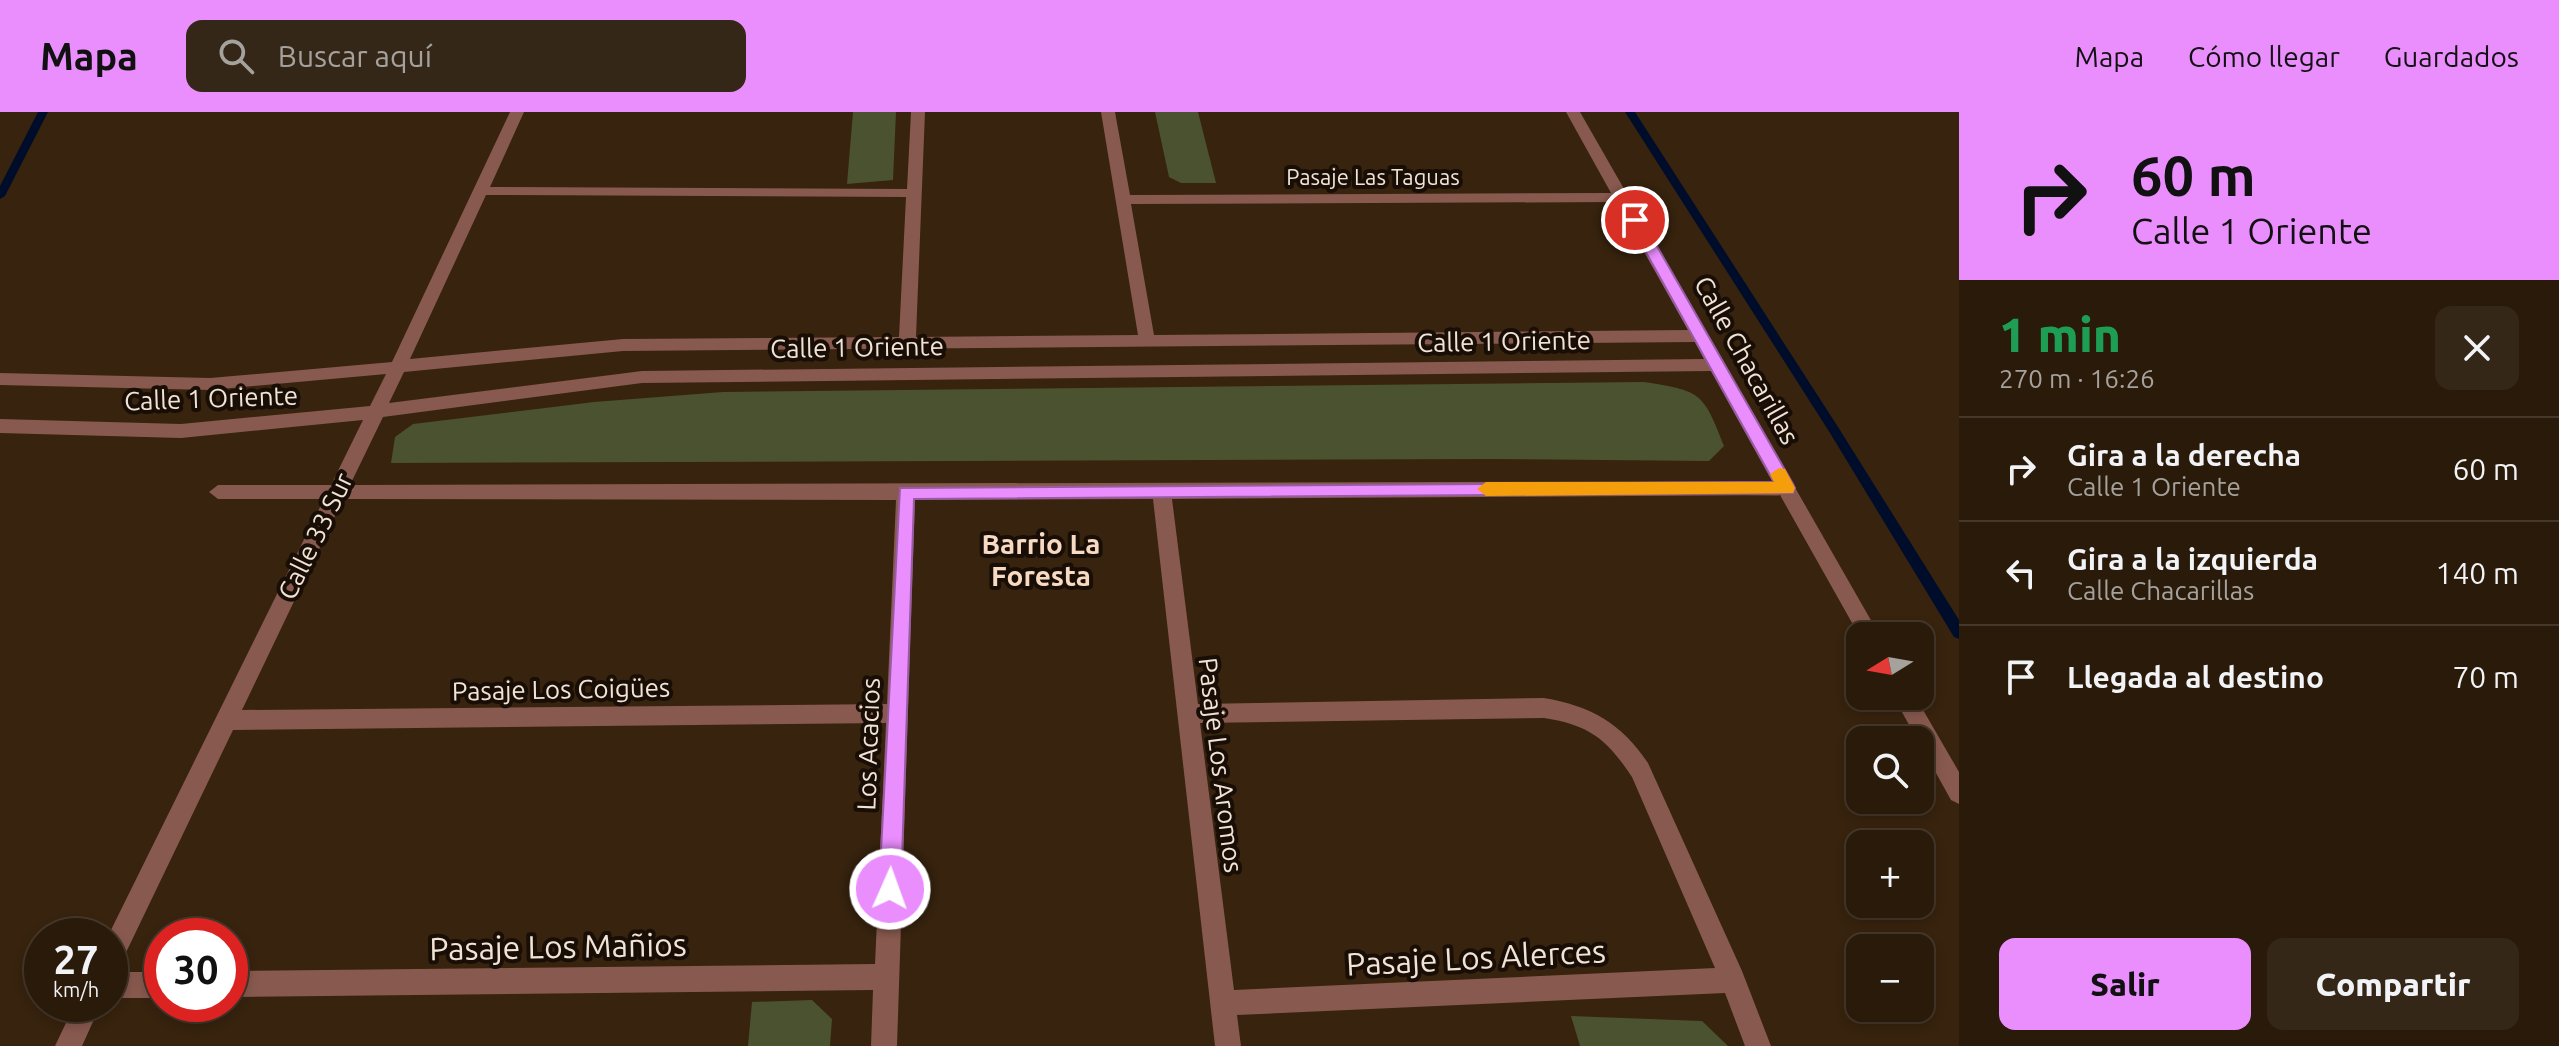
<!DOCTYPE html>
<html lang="es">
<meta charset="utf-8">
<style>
body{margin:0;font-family:Ubuntu,sans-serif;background:#352718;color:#f1f3f6;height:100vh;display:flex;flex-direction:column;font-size:30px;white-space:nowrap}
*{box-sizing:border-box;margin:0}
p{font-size:26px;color:#a5a19c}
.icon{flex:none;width:44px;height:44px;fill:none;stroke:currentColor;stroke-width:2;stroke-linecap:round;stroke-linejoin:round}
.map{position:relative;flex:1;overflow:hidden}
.sheet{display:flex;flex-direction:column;background:#291a0a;width:600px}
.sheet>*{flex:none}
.top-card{background:#ea8dfd;color:#111;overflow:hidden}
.needle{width:52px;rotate:259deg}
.controls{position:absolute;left:1846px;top:510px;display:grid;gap:16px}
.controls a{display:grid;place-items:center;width:88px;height:88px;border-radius:16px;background:#291a0a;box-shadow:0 4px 12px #0003,0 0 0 2px #45382b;font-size:40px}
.speed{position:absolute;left:24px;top:806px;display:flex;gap:16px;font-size:40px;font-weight:700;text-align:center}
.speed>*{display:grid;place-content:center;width:104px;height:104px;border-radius:50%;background:#291a0a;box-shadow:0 4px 12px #0003,0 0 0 2px #45382b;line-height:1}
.speed small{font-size:20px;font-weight:400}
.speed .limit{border:12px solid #d22;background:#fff;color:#111}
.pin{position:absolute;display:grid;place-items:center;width:68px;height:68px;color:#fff;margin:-34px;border:4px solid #fff;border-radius:50%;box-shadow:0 2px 8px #0007}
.me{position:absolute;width:88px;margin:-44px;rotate:2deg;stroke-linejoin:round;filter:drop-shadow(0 0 6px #0008)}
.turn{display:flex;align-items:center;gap:28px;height:168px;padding:0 40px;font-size:36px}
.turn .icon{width:104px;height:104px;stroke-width:2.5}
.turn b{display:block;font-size:56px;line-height:68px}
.round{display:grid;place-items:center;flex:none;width:84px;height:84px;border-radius:16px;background:#352718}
.headline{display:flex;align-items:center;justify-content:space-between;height:136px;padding:0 40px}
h1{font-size:48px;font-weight:800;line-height:60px;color:#1e9e55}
.action{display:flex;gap:16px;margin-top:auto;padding:16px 40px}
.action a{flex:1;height:92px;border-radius:16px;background:#ea8dfd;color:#111;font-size:32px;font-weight:800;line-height:92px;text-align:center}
.action a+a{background:#352718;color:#f1f3f6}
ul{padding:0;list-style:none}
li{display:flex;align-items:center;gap:24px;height:104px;padding:0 40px;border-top:2px solid #45382b}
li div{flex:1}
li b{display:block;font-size:30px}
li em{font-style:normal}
header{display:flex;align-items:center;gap:48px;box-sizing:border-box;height:112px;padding:0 40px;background:#ea8dfd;color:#111}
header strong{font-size:38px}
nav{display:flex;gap:44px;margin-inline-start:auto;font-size:28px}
.search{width:560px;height:72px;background:#352718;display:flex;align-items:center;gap:20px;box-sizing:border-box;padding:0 28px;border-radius:16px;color:#a5a19c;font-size:30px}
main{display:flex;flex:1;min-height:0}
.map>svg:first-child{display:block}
</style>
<header>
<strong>Mapa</strong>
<div class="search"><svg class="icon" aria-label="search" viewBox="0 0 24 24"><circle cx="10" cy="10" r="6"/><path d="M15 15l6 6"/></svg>Buscar aquí</div>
<nav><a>Mapa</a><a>Cómo llegar</a><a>Guardados</a></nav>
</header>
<main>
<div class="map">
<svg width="1959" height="934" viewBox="0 0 1959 934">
<rect width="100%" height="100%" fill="#37230e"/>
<g fill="#4b522f">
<polygon points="853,0 896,0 893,68 847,72"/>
<polygon points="1155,0 1198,0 1216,71 1181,71 1169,65"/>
<path d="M1644,270C1700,279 1703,279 1724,334L1709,349L1491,347L391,351L395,325L413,312L594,290L723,280Z"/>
<polygon points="812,888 832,907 830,934 748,934 752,890"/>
<polygon points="1571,904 1702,909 1728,934 1580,934"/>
</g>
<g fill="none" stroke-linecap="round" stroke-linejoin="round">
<g fill="#000d2a" fill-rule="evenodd">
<polygon points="38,0 48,0 5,84 0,87 0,74"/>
<polygon points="1625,0 1635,0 1838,315 1959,508 1959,527 1954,525 1830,321"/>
</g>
<g fill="#88594f" fill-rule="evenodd">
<path d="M510,0H524L490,75L907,77L911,0H925L916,225L1138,223L1101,0H1115L1130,83L1611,81L1566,0H1580L1880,524L1860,525L1780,383L1172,387L1198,592L1544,586C1591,594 1621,611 1648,651L1742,859L1771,934H1745L1725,881L1237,903L1241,934H1215L1153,387L915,388L897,934H871L873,878L230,885V859L875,852L886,611L233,618L119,855L110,859L108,824L324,387H218L209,380L218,373H331L363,308L181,326L0,321V307L181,312L370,294L386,262L210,278L0,273V261L210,266L392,250ZM486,83L906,85L899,225L623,227L410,247ZM1616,90L1688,218L1154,223L1131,92ZM1695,230L1704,247L642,259L389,291L404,260L623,239ZM1711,259L1772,369L350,373L383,305L642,271ZM343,387L896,388L887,592L242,598ZM1544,606C1589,613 1607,627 1632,665L1715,856L1234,878L1200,611Z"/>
<polygon points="1893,584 1915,584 1959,660 1959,692 1951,688"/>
<rect x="110" y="860" width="52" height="26"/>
<polygon points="75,892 101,892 82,934 55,934"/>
</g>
</g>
<polygon fill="#ea8dfd" stroke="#985ca4" stroke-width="2" points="1635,104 1642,108 1793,372 1795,376 1793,381 914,387 901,777 898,785 890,788 882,785 879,777 900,376 1774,370 1628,108"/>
<polygon fill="#f59e0b" points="1779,356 1785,357 1795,376 1793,381 1486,384 1477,377 1486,370 1774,370 1770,362"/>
<g text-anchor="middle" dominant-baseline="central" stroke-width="8" stroke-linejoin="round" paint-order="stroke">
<g font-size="22" fill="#f1e3d6" stroke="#180e06">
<text x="1373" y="64">Pasaje Las Taguas</text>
</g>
<g font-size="26" fill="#f1e3d6" stroke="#180e06">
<text transform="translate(1504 229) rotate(-1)">Calle 1 Oriente</text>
<text transform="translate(857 235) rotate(-1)">Calle 1 Oriente</text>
<text transform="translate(1747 248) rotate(61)">Calle Chacarillas</text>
<text transform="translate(211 286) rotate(-2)">Calle 1 Oriente</text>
<text transform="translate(315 424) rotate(-64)">Calle 33 Sur</text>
<text transform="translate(561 577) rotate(-1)">Pasaje Los Coigües</text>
<text transform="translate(868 632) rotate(-88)">Los Acacios</text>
<text transform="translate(1221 653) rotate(83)">Pasaje Los Aromos</text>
</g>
<g font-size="28" font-weight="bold" fill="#f7dac1" stroke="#180e06">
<text x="1041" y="431">Barrio La<tspan x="1041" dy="32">Foresta</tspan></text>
</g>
<g font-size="32" fill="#f1e3d6" stroke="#180e06">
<text transform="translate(558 834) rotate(-1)">Pasaje Los Mañios</text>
<text transform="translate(1476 845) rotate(-3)">Pasaje Los Alerces</text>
</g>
</g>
</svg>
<div class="controls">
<a><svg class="needle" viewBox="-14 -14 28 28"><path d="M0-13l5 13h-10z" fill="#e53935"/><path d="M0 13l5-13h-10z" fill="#a5a19c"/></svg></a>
<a><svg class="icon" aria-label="search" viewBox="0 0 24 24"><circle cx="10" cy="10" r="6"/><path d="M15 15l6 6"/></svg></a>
<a>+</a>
<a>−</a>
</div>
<div class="speed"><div>27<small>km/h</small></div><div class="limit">30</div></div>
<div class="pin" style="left:1635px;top:108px;background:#d93025"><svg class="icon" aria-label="arrive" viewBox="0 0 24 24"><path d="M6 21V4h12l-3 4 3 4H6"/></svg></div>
<svg class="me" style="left:890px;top:777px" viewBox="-20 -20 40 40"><circle r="17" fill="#ea8dfd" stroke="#fff" stroke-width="3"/><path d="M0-11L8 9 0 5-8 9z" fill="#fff"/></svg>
</div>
<section class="sheet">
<div class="top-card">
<div class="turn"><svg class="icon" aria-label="right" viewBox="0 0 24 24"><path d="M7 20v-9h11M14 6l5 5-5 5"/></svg><div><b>60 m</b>Calle 1 Oriente</div></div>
</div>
<div class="headline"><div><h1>1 min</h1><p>270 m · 16:26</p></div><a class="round"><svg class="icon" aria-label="close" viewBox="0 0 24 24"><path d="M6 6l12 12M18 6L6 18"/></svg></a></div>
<ul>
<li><svg class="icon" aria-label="right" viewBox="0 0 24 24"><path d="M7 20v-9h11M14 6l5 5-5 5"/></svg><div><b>Gira a la derecha</b><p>Calle 1 Oriente</p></div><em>60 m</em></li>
<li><svg class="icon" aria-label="left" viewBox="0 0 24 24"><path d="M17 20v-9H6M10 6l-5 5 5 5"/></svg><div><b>Gira a la izquierda</b><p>Calle Chacarillas</p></div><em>140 m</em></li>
<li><svg class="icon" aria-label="arrive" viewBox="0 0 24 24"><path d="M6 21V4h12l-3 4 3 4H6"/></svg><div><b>Llegada al destino</b></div><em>70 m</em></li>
</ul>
<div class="action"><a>Salir</a><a>Compartir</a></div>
</section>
</main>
